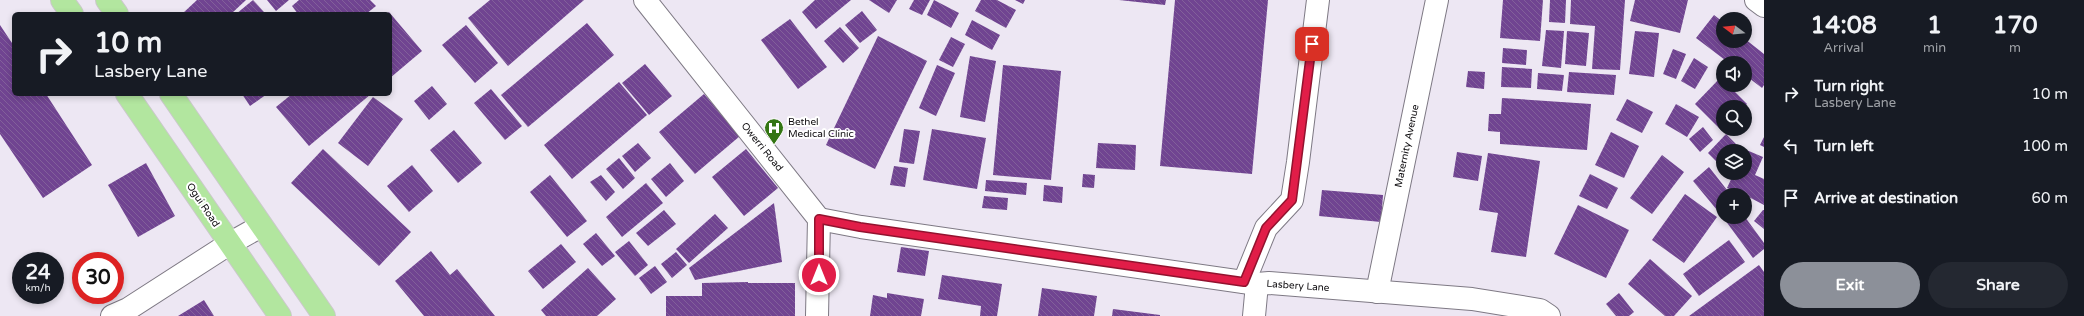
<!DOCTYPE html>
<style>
body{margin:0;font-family:"Varela Round",sans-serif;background:#242831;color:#f1f3f6;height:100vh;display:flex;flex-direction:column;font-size:15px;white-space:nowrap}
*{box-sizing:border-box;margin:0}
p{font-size:13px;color:#9ea1a6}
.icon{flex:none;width:22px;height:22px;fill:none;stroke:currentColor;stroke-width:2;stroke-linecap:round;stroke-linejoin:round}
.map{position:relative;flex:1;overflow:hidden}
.details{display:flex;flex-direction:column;background:#171b24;width:320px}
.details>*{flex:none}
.top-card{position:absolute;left:12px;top:12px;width:380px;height:84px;border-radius:6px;box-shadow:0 2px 6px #0003;background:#171b24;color:#f1f3f6;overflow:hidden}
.needle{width:26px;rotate:286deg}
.buttons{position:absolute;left:1716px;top:12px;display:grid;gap:8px}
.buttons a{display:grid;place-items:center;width:36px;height:36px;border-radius:50%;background:#171b24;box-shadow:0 2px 6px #0003;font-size:20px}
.speed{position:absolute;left:12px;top:252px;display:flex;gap:8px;font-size:20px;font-weight:700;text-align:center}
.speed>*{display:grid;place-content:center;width:52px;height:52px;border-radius:50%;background:#171b24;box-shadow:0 2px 6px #0003;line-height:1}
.speed small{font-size:10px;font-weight:400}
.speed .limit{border:6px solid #d22;background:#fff;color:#111}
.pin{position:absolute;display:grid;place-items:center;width:34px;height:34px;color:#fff;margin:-17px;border-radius:8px;box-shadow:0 2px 6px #0006}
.me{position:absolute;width:44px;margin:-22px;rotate:0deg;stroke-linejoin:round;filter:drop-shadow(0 0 3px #0008)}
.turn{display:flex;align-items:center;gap:14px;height:84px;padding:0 16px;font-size:18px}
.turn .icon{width:52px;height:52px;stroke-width:2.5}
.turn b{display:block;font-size:28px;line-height:34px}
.eta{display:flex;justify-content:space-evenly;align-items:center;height:68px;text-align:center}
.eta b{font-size:24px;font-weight:700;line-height:28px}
.primary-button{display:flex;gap:8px;margin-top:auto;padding:8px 16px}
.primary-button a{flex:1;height:46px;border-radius:24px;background:#8c9099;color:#fff;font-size:16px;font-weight:700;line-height:46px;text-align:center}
.primary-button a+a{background:#242831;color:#f1f3f6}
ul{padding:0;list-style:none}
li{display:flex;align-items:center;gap:12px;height:52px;padding:0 16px}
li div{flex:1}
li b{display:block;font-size:15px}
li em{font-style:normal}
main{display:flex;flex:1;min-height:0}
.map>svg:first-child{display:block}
</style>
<main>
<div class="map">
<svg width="1764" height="316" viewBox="0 0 1764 316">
<defs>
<pattern id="building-back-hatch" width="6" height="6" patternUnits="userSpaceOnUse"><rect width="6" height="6" fill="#704491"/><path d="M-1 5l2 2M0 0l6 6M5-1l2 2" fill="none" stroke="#82609a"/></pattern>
</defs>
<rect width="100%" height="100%" fill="#ede7f3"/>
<g fill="url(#building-back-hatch)">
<polygon points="197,0 246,0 231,14 182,14"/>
<polygon points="253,0 264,12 261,14 236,14"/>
<polygon points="267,0 289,0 276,11"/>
<polygon points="299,0 370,0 376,6 366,14 298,14 292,6"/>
<polygon points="490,0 584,0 508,66 468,18"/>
<polygon points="815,0 851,0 816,29 802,12"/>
<polygon points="869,0 897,0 889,13"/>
<polygon points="914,0 930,0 922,15 909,9"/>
<polygon points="934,0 959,13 951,28 927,15"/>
<polygon points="981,0 997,0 1016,10 1006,28 975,11"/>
<polygon points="1015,0 1025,0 1023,4"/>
<polygon points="1119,0 1166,0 1165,5"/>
<polygon points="1175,0 1268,0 1252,174 1160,166"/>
<polygon points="1503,0 1543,0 1540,41 1500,38"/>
<polygon points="1550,0 1566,0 1565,23 1549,22"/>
<polygon points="1571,0 1625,0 1620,70 1592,69 1595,26 1570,24"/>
<polygon points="1635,0 1688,0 1680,33 1630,21"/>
<polygon points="862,11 877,30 860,43 845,25"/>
<polygon points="389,12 422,51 390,78 390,14 387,14"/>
<polygon points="1714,15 1723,22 1723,41 1745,41 1745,39 1764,54 1764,85 1762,88 1745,75 1745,63 1729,63 1696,38"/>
<polygon points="790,19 827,67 798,89 761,40"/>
<polygon points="972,20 1000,35 992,50 965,35"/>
<polygon points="587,23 614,55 528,127 501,95"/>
<polygon points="0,25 14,46 14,94 46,94 92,165 43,198 0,134"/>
<polygon points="466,25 498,63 475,83 442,45"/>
<polygon points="840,27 859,48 843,63 824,41"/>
<polygon points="1546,30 1564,31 1561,68 1542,66"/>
<polygon points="1567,31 1589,33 1586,66 1565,64"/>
<polygon points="1635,31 1659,33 1654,77 1629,74"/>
<polygon points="878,36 927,61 875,169 826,145"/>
<polygon points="951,37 965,44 953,67 939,60"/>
<polygon points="1503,48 1527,50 1526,65 1502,63"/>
<polygon points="1673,49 1686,54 1676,79 1663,74"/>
<polygon points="970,56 996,61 985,122 960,117"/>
<polygon points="1694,58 1708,67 1695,89 1681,81"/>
<polygon points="645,64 672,96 649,115 622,83"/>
<polygon points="937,65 955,73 936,116 919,108"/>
<polygon points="1003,65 1061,71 1051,180 993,175"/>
<polygon points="1502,67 1532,69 1531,88 1501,87"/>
<polygon points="1468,71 1485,72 1484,89 1466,87"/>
<polygon points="1569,72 1616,75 1614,95 1567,92"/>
<polygon points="1538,73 1564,75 1562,91 1537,89"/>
<polygon points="1721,77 1723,85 1728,85 1747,104 1744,107 1723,107 1723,128 1721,130 1695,104"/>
<polygon points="619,82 647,115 572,179 544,145"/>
<polygon points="432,86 447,104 429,120 414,101"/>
<polygon points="491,89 522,126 505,140 474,103"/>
<polygon points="242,94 267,94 250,106"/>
<polygon points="292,94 371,94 309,146 276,107"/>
<polygon points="704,94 740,136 695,174 659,132"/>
<polygon points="373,97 403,119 368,166 338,143"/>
<polygon points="1502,98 1591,104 1587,150 1500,144 1500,132 1488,131 1489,114 1501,114"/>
<polygon points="1627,99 1653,112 1642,133 1616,120"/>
<polygon points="1676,104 1699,117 1687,137 1665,124"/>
<polygon points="1703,127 1713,140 1700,152 1689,139"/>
<polygon points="904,129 920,131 914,164 899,162"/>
<polygon points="932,129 986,138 977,189 923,180"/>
<polygon points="454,130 482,163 458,183 430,150"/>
<polygon points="1611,132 1639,146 1624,178 1595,165"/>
<polygon points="1726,134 1738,146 1733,151 1723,151 1723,160 1719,164 1708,153"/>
<polygon points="1764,137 1764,147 1760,145"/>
<polygon points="638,143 651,158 635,172 622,156"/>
<polygon points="1098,143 1136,145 1135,170 1096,168"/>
<polygon points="323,149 411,232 379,266 291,183"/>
<polygon points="746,149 778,188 744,216 712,177"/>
<polygon points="1744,149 1763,157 1755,175 1764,179 1764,205 1745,195 1727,188 1734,173 1745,173"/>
<polygon points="1457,152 1482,156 1478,181 1453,177"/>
<polygon points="1488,153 1540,161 1526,257 1491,252 1498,213 1479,210"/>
<polygon points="1662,155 1684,172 1652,214 1630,198"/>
<polygon points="619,158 635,178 623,189 606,169"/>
<polygon points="146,163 175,216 138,237 108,185"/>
<polygon points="670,163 684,181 666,197 651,179"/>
<polygon points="412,165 433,191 409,212 387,186"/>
<polygon points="894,166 908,168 905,187 890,185"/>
<polygon points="1709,167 1731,195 1723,195 1723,204 1717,210 1693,181"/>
<polygon points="1083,174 1095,175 1094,188 1082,187"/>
<polygon points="1590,174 1618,188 1607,209 1579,196"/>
<polygon points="550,175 587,221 567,237 530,192"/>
<polygon points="601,175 615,192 606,201 590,182"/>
<polygon points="986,180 1027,183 1026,195 985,191"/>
<polygon points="646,183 663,203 622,237 606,217"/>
<polygon points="1044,185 1063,187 1062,203 1043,201"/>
<polygon points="1322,190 1383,195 1381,222 1319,216"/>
<polygon points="1685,194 1717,217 1684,263 1652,240"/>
<polygon points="984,196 1008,198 1007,210 982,208"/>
<polygon points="774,203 782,262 695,280 689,268"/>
<polygon points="1578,205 1629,230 1606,278 1554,254"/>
<polygon points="664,210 676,224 648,246 636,233"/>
<polygon points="1763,210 1764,210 1764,229 1754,221"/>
<polygon points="715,214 728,228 689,263 676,249"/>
<polygon points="1729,217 1745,217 1764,243 1764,249 1753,258 1725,220"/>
<polygon points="596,233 615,256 602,266 583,244"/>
<polygon points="1729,240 1745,262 1699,296 1683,274"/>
<polygon points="629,241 648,265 635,276 615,252"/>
<polygon points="561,244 576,262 543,289 528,271"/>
<polygon points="901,247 929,251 925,276 897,272"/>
<polygon points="431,251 450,275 457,269 495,316 424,316 395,281"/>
<polygon points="676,252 687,265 672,278 661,264"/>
<polygon points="1650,259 1692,296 1674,316 1665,316 1628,284"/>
<polygon points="1759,265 1764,272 1764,316 1689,316"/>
<polygon points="655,266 667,282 651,294 639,278"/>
<polygon points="588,268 616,299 597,316 546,316 541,310"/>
<polygon points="942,275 1002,284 997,316 980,316 981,306 938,299"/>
<polygon points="748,282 748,283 795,283 795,316 666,316 666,296 702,296 702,283"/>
<polygon points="1042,288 1097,296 1094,316 1038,316"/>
<polygon points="887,293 924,299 921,316 870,316 873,295 887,298"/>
<polygon points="1619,293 1634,312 1629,316 1616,316 1606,304"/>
<polygon points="204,300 214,316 178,316"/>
<polygon points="1113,309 1160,315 1160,316 1112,316"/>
</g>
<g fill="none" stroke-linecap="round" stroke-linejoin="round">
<defs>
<g id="minor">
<polyline points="645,0 819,219 817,316"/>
<polyline points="1756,0 1764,6"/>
<polyline points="819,219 861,227 1257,284 1269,283 1472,299 1540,310 1549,316"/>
<polyline points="1244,282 1266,228 1292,200 1298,162 1318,0"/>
<polyline points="1377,292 1437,0"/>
<polyline points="112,316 128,309 229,244 261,226"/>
<polyline points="1254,316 1257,284"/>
</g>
<g id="major">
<polyline points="62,0 72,14"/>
<polyline points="107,0 117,14"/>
<polyline points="127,94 280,316"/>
<polyline points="171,94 324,316"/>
</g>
</defs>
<use href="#minor" stroke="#7e7984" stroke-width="24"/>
<use href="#major" stroke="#cac9ca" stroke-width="24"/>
<use href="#minor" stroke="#fff" stroke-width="22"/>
<use href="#major" stroke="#b2e69f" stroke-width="22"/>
</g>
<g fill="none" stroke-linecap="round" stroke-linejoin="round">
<defs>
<polyline id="route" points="819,275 819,219 860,227 1244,282 1266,228 1292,200 1312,44"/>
</defs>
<use href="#route" stroke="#92132f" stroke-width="10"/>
<use href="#route" stroke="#e11d48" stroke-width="7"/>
</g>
<defs>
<symbol id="hospital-pin" viewBox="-11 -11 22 30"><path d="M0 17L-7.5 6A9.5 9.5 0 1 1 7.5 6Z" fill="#337513" stroke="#fff"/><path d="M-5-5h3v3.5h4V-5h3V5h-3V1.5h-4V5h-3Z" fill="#fff"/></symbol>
</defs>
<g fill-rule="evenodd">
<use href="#hospital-pin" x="763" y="117" width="22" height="30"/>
</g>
<g text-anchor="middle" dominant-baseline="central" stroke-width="4" stroke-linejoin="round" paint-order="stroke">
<g font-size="10" fill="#0d0b0e" stroke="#fff" text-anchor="start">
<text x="788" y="122">Bethel<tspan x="788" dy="12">Medical Clinic</tspan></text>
</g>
<g font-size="10" fill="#0d0b0e" stroke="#fff">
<text transform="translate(1407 146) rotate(-78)">Maternity Avenue</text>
<text transform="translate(762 147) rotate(51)">Owerri Road</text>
<text transform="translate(203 205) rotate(56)">Ogui Road</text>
<text transform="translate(1298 286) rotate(4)">Lasbery Lane</text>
</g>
</g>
</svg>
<div class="buttons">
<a><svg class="needle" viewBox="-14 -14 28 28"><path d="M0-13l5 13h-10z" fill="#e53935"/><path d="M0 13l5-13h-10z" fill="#9ea1a6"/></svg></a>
<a><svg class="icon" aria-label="sound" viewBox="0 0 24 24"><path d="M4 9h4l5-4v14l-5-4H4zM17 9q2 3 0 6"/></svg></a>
<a><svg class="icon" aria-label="search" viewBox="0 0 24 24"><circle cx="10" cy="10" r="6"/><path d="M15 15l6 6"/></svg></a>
<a><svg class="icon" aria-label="layers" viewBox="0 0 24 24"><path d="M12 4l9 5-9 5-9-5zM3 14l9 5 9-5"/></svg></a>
<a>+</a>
</div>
<div class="speed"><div>24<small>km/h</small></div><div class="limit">30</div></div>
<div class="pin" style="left:1312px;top:44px;background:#d93025"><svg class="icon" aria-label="arrive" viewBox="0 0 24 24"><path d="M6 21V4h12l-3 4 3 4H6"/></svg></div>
<svg class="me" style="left:819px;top:275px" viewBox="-20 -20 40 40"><circle r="17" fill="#e11d48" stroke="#fff" stroke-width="3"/><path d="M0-11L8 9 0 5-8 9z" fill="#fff"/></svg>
<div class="top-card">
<div class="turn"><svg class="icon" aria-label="right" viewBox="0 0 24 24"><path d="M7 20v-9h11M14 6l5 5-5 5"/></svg><div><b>10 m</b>Lasbery Lane</div></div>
</div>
</div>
<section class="details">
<div class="eta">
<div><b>14:08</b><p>Arrival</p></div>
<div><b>1</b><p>min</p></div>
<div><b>170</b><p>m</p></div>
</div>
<ul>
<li><svg class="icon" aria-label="right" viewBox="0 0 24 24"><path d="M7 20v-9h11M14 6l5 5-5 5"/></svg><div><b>Turn right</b><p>Lasbery Lane</p></div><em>10 m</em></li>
<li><svg class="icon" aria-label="left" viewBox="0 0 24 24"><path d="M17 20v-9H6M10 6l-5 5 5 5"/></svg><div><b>Turn left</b></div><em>100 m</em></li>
<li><svg class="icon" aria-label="arrive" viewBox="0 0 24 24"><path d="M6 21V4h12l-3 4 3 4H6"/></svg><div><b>Arrive at destination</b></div><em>60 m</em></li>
</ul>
<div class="primary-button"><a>Exit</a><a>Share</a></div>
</section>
</main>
